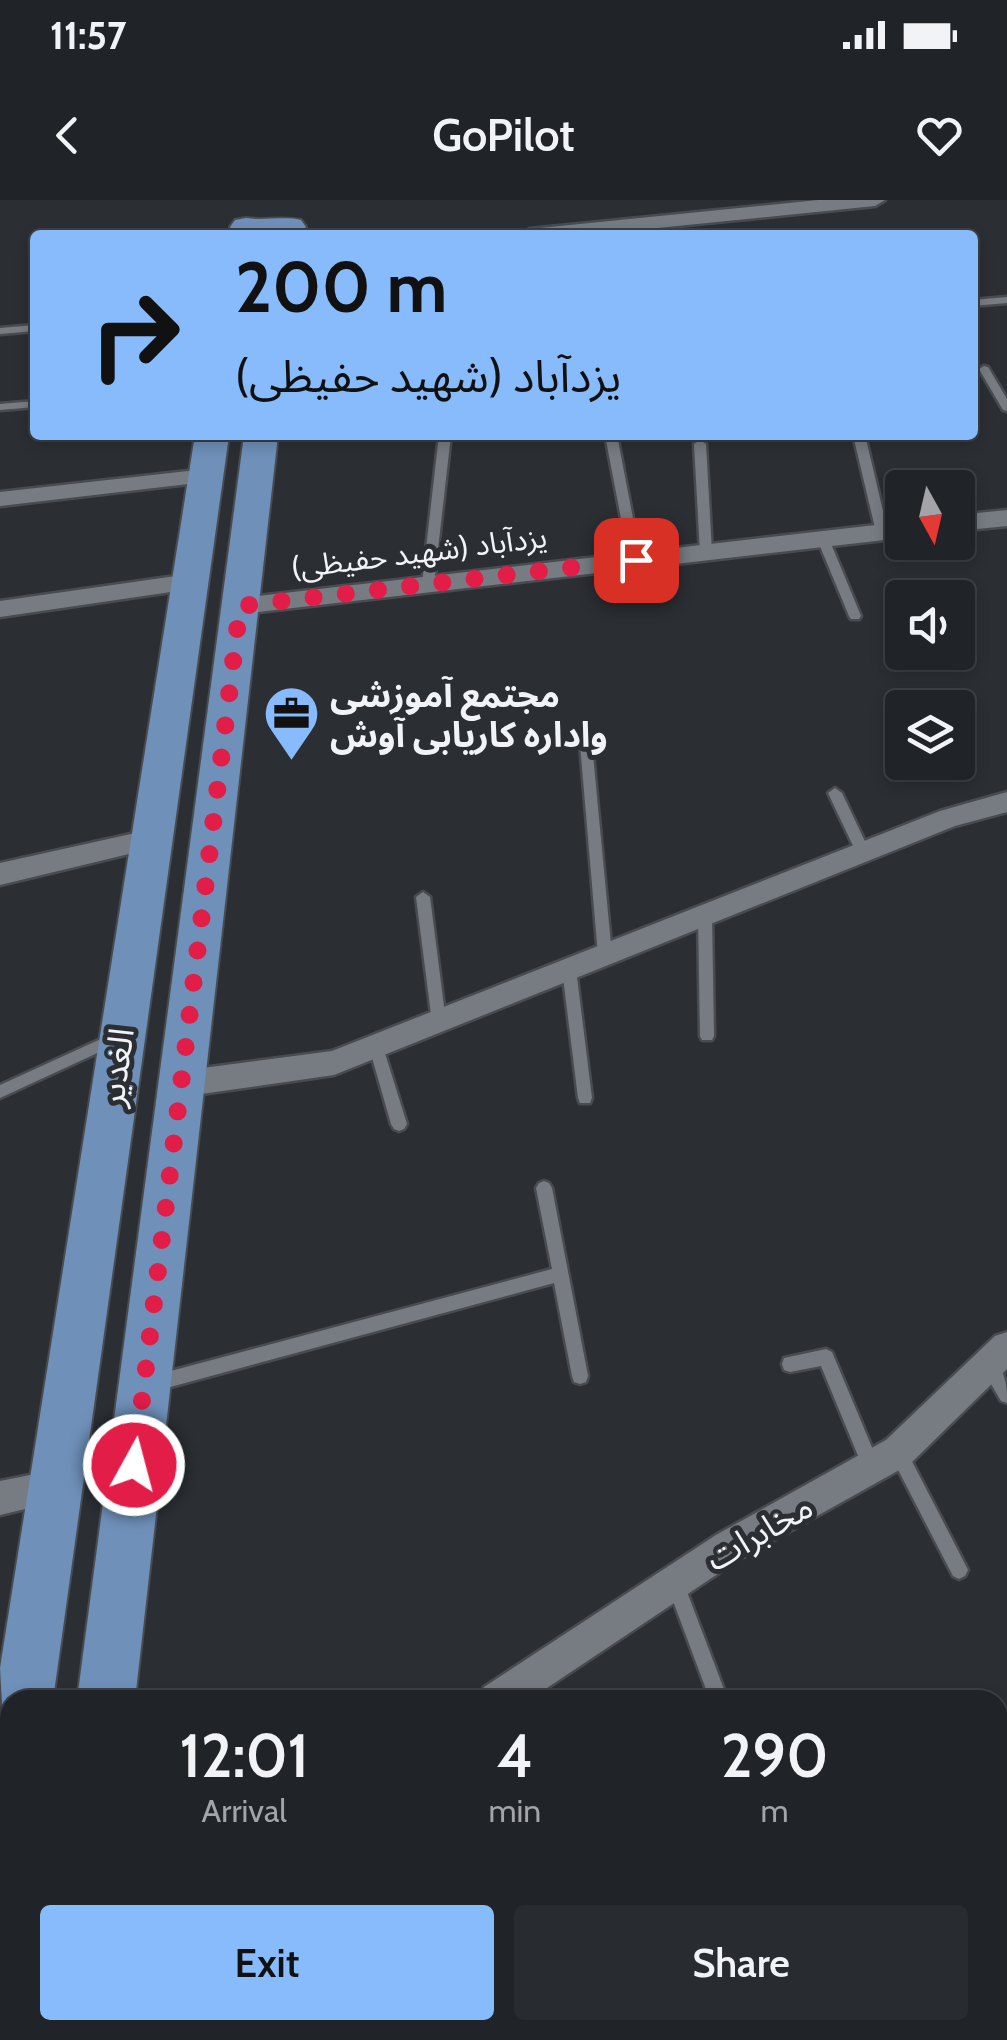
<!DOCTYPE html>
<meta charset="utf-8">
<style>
body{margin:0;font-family:Cabin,"Noto Sans Arabic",sans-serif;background:#282b2f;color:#f1f3f6;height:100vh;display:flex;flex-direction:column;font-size:38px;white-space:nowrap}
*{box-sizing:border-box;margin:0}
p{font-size:32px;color:#a2a4a7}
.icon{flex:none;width:55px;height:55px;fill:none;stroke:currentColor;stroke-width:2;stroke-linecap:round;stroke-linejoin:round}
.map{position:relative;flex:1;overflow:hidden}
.side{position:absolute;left:0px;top:1490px;width:1008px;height:350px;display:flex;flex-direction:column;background:#202327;border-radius:30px 30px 0 0;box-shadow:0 5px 15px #0003,0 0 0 2px #3d4044}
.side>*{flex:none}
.guide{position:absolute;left:30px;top:30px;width:948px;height:210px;border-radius:10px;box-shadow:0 5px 15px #0003,0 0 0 2px #3d4044;background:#87bbfb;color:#111;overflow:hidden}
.needle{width:65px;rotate:172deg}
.fabs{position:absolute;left:885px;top:270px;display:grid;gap:20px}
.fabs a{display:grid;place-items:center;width:90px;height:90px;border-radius:10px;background:#202327;box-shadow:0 5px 15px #0003,0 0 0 2px #3d4044;font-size:50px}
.pin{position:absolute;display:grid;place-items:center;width:85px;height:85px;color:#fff;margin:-42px;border-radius:20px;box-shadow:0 5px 15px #0006}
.me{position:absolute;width:110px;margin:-55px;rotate:7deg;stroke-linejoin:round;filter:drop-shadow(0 0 8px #0008)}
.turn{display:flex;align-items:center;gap:35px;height:210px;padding:0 40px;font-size:45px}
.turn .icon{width:130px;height:130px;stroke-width:2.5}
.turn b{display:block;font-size:70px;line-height:85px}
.eta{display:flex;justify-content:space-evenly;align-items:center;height:170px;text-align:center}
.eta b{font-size:60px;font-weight:600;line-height:70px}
.action{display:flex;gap:20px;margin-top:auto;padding:20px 40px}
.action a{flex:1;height:115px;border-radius:10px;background:#87bbfb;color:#111;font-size:40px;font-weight:600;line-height:115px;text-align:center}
.action a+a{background:#282b2f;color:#f1f3f6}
.status{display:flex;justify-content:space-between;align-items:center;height:70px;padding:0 50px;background:#202327;direction:ltr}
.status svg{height:28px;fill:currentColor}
header{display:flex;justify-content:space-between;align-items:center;height:130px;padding:0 40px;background:#202327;font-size:45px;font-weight:600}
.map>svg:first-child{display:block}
</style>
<div class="status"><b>11:57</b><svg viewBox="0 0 49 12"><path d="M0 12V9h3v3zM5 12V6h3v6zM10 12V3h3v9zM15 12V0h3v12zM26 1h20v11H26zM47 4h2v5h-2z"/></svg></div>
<header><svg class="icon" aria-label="back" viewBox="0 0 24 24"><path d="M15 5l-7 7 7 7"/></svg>GoPilot<svg class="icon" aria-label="heart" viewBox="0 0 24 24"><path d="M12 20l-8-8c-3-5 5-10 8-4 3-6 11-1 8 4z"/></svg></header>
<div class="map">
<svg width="1007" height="1840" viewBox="0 0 1007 1840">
<rect width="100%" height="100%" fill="#2b2f34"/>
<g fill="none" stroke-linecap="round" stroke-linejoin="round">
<defs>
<g id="lane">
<polygon points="1007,97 1007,103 972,106 972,100"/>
<polygon points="35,125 35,131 0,134 0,128"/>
<polygon points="984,166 988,167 1007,199 1007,211 1003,210 979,169"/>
<polygon points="35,201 35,207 0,210 0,204"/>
<polygon points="439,235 451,235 434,384 428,388 422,384"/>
<polygon points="605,235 617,235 641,360 635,364 629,360"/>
<polygon points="853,235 865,235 888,332 886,335 878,335 876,332"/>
<polygon points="700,240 706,244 712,352 706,356 700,352 694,244"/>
<polygon points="823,335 829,339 861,416 859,419 851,419 849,416 817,339"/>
<polygon points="586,539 592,544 612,755 605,761 598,755 580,544"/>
<polygon points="835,588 842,593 870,652 868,656 858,656 856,652 828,593"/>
<polygon points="423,692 430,697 446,822 444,826 434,826 432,822 416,697"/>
<polygon points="705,709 712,715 714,836 712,840 702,840 700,836 698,715"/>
<polygon points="569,763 576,769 592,898 590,903 580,903 578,898 562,769"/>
<polygon points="114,833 119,835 121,839 119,843 0,898 0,885"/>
<polygon points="376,841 381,843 383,847 407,924 404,929 399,931 394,929 391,924 369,847 371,843"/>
<polygon points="544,981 549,983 552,988 588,1176 586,1182 580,1184 574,1182 572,1176 554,1083 152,1192 146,1190 144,1184 146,1178 152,1176 552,1069 536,988 539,983"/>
<polygon points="826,1149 832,1152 881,1269 878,1275 872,1277 866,1275 821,1166 790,1172 784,1170 782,1164 784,1158"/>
<path d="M989,1159C1006,1168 1007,1185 1007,1203L1001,1201L981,1167L983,1161Z"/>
<polygon points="898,1244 904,1246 965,1364 968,1370 965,1376 959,1379 953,1376 892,1258 890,1252 892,1246"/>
<polygon points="675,1373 681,1376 728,1500 710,1500 666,1382 669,1376"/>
<polygon points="1007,1716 1007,1736 998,1737 998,1717"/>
<polygon points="254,1830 330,1830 327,1837 320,1840 244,1840 247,1833"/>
<polygon points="760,1830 780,1830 782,1840 762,1840"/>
</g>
<g id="street">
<polygon points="818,0 885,0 875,6 588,35 520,35 530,29"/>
<polygon points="206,269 214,271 217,276 214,281 0,306 0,292"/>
<polygon points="1007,310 1007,326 958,331 958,315"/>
<polygon points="902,322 902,338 240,414 228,406 240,398"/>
<polygon points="190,374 198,376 202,382 198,388 0,417 0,401"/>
<polygon points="1007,592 1007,612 955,626 334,875 180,897 170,893 165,884 170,875 180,871 332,851 940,611"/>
<polygon points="149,630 158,633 162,640 158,647 0,685 0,663"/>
<polygon points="1007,1132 1007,1169 910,1264 740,1359 529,1500 479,1500 484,1487 716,1335 886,1240 995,1136"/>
<polygon points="55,1270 67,1275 72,1287 67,1299 0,1315 0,1281"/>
<polygon points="221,1830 268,1830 264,1840 217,1840"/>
</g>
<g id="primary">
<path d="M246,18C265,21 283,16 301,20L306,27L295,35L235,34L230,27L235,20Z"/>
<polygon points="195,235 229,235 53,1500 10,1500 10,1523 3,1521 0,1468"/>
<polygon points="244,235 278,235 135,1500 77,1500"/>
<polygon points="10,1565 10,1689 0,1694 0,1569"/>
<polygon points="35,1830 99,1830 97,1840 33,1840"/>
</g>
</defs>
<use href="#lane" stroke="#484c51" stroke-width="5"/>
<use href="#street" stroke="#484c51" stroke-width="5"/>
<use href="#primary" stroke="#484c51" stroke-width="4"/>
<use href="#lane" fill="#777c83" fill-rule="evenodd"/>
<use href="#street" fill="#777c83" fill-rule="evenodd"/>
<use href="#primary" fill="#6f90b9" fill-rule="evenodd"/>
</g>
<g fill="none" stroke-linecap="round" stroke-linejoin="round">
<polyline stroke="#e11d48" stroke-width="18" stroke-dasharray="0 32.4" points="134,1265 240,406 636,360"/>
</g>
<defs>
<symbol id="office-pin" viewBox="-11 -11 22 30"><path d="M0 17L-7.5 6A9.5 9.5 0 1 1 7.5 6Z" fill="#87bbfb" stroke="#2b2f34"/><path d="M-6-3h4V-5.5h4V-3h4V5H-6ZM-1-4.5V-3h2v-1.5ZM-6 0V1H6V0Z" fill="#111"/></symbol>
</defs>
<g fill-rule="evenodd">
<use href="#office-pin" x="260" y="482" width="63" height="86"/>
</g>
<g text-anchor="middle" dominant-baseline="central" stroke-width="10" stroke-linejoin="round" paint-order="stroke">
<g font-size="30" fill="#f1f3f7" stroke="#2b2f34">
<text transform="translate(419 352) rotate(-7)">یزدآباد (شهید حفیظی)</text>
</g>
<g font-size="35" font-weight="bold" fill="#f1f3f7" stroke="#2b2f34" text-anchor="start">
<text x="330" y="494">مجتمع آموزشی<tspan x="330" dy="40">واداره کاریابی آوش</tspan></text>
</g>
<g font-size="35" fill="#f1f3f7" stroke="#2b2f34">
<text transform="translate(116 867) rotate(-82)">الغدیر</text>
<text transform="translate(759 1332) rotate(-30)">مخابرات</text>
</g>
</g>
</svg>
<div class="fabs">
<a><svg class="needle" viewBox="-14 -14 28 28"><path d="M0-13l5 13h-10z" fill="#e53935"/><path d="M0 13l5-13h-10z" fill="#a2a4a7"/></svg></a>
<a><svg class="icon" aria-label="sound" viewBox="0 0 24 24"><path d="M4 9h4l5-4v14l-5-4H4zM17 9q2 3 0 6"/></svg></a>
<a><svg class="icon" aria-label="layers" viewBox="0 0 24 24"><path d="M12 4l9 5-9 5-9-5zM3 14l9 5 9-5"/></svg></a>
</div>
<div class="pin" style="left:636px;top:360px;background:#d93025"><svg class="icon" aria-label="arrive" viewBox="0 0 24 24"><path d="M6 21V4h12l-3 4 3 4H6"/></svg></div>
<svg class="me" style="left:134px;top:1265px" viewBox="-20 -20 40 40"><circle r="17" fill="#e11d48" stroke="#fff" stroke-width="3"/><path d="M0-11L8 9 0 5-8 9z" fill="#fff"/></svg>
<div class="guide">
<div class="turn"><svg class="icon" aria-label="right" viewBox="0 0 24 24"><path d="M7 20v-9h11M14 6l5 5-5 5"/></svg><div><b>200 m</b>یزدآباد (شهید حفیظی)</div></div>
</div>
<section class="side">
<div class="eta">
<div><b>12:01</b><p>Arrival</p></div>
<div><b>4</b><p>min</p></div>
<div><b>290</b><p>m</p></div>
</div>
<div class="action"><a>Exit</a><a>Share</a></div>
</section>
</div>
